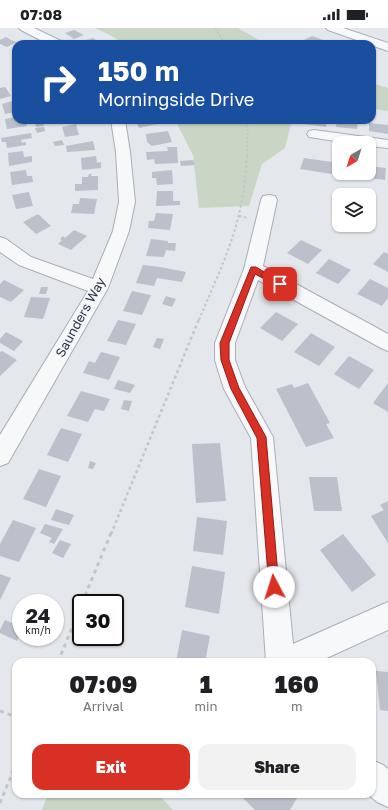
<!DOCTYPE html>
<style>
body{margin:0;font-family:"Golos Text",sans-serif;background:#f2f2f2;color:#202124;height:100vh;display:flex;flex-direction:column;font-size:15px;white-space:nowrap}
*{box-sizing:border-box;margin:0}
p{font-size:13px;color:#757577}
.icon{flex:none;width:22px;height:22px;fill:none;stroke:currentColor;stroke-width:2;stroke-linecap:round;stroke-linejoin:round}
.map{position:relative;flex:1;overflow:hidden}
.sheet{position:absolute;left:12px;top:630px;width:364px;height:140px;display:flex;flex-direction:column;background:#fff;border-radius:12px;box-shadow:0 1px 3px #0004}
.sheet>*{flex:none}
.top-card{position:absolute;left:12px;top:12px;width:364px;height:84px;border-radius:12px;box-shadow:0 1px 3px #0004;background:#1a4fa0;color:#fff;overflow:hidden}
.needle{width:26px;rotate:219deg}
.fabs{position:absolute;left:332px;top:108px;display:grid;gap:8px}
.fabs a{display:grid;place-items:center;width:44px;height:44px;border-radius:8px;background:#fff;box-shadow:0 1px 3px #0004;font-size:20px}
.speed{position:absolute;left:12px;top:566px;display:flex;gap:8px;font-size:20px;font-weight:700;text-align:center}
.speed>*{display:grid;place-content:center;width:52px;height:52px;border-radius:50%;background:#fff;box-shadow:0 1px 3px #0004;line-height:1}
.speed small{font-size:10px;font-weight:400}
.speed .limit{border:2px solid #111;border-radius:6px;background:#fff;color:#111}
.pin{position:absolute;display:grid;place-items:center;width:34px;height:34px;color:#fff;margin:-17px;border-radius:8px;box-shadow:0 2px 6px #0006}
.me{position:absolute;width:44px;margin:-22px;rotate:355deg;stroke-linejoin:round;filter:drop-shadow(0 0 3px #0008)}
.turn{display:flex;align-items:center;gap:14px;height:84px;padding:0 20px;font-size:18px}
.turn .icon{width:52px;height:52px;stroke-width:2.5}
.turn b{display:block;font-size:28px;line-height:34px}
.eta{display:flex;justify-content:space-evenly;align-items:center;height:68px;text-align:center}
.eta b{font-size:24px;font-weight:800;line-height:28px}
.button{display:flex;gap:8px;margin-top:auto;padding:8px 20px}
.button a{flex:1;height:46px;border-radius:12px;background:#d93025;color:#fff;font-size:16px;font-weight:800;line-height:46px;text-align:center}
.button a+a{background:#f2f2f2;color:#202124}
.status{display:flex;justify-content:space-between;align-items:center;height:28px;padding:0 20px;background:#fff;direction:ltr}
.status svg{height:11px;fill:currentColor}
.map>svg:first-child{display:block}
</style>
<div class="status"><b>07:08</b><svg viewBox="0 0 49 12"><path d="M0 12V9h3v3zM5 12V6h3v6zM10 12V3h3v9zM15 12V0h3v12zM26 1h20v11H26zM47 4h2v5h-2z"/></svg></div>
<div class="map">
<svg width="388" height="782" viewBox="0 0 388 782">
<rect width="100%" height="100%" fill="#e4e7ec"/>
<g fill="#c9d6c5">
<polygon points="95,0 238,0 266,16 124,16 110,7"/>
<polygon points="372,55 388,60 388,83 372,81"/>
<polygon points="175,92 292,92 285,120 262,136 249,178 199,180 193,127"/>
<polygon points="48,766 158,766 173,782 42,782"/>
</g>
<g fill="#bbc0ca">
<polygon points="74,2 84,7 74,11 65,5"/>
<polygon points="312,8 326,13 321,16 313,16 304,12"/>
<polygon points="6,9 11,12 17,14 7,19 0,16 0,12"/>
<polygon points="93,10 102,16 82,16 79,14"/>
<polygon points="5,59 11,68 0,71 0,60"/>
<polygon points="16,72 16,84 5,86 2,76"/>
<polygon points="16,89 16,92 26,92 27,98 7,101 5,91"/>
<polygon points="43,92 44,98 36,99 35,93"/>
<polygon points="140,92 155,92 158,96 139,100 137,95 141,94"/>
<polygon points="305,92 327,92 326,99 304,96"/>
<polygon points="337,92 358,92 357,101 336,99"/>
<polygon points="369,95 388,97 388,106 369,103"/>
<polygon points="76,96 79,107 65,109 62,99"/>
<polygon points="44,99 45,103 37,105 35,100"/>
<polygon points="168,103 172,114 152,118 147,114 146,106"/>
<polygon points="31,105 32,110 21,112 22,115 26,114 26,117 7,120 6,114 2,114 1,110"/>
<polygon points="62,112 64,117 55,118 53,114"/>
<polygon points="93,113 95,122 67,124 66,118"/>
<polygon points="167,119 177,119 178,135 155,136 154,131 147,132 146,124 168,123"/>
<polygon points="23,123 24,129 32,128 32,134 9,138 8,125"/>
<polygon points="96,128 97,135 101,134 101,140 82,142 81,130"/>
<polygon points="304,130 339,135 338,147 300,141"/>
<polygon points="193,132 195,137 181,138 180,133"/>
<polygon points="369,138 386,140 385,152 361,149 362,145 369,145"/>
<polygon points="26,142 27,148 32,148 33,154 12,157 10,144"/>
<polygon points="172,142 173,156 157,157 156,150 152,150 152,144"/>
<polygon points="89,146 92,146 91,148 98,148 98,162 75,163 75,156 82,156 82,149 88,149"/>
<polygon points="157,163 173,163 173,173 180,173 180,177 156,178"/>
<polygon points="29,164 33,178 16,181 12,167"/>
<polygon points="80,170 97,171 94,186 71,185 73,176 79,176"/>
<polygon points="156,185 173,186 170,202 148,200 149,193 154,193"/>
<polygon points="38,186 51,198 36,206 23,194"/>
<polygon points="369,192 375,193 374,203 351,200 352,197 369,197"/>
<polygon points="74,202 87,208 71,222 58,216 62,212 60,211 63,208 65,210"/>
<polygon points="151,211 168,213 168,215 176,215 175,223 166,222 164,229 146,228"/>
<polygon points="301,212 322,222 308,236 287,225"/>
<polygon points="384,224 388,226 388,244 373,236"/>
<polygon points="329,231 351,242 338,256 316,245"/>
<polygon points="143,237 160,239 186,244 182,254 157,250 154,258 136,255"/>
<polygon points="370,251 388,260 388,270 382,278 357,266"/>
<polygon points="4,252 24,262 11,274 0,269 0,256"/>
<polygon points="41,259 48,259 46,266 39,266"/>
<polygon points="132,263 151,267 142,287 123,283"/>
<polygon points="166,268 176,271 172,279 162,276"/>
<polygon points="31,269 50,270 43,291 24,289"/>
<polygon points="276,284 298,296 282,313 260,300"/>
<polygon points="118,292 136,296 126,317 107,313"/>
<polygon points="6,304 23,313 14,323 0,315 0,311"/>
<polygon points="311,305 335,319 319,338 294,324"/>
<polygon points="157,310 164,311 160,321 153,319"/>
<polygon points="2,323 17,332 0,348 0,324"/>
<polygon points="101,324 120,329 109,352 83,345 89,333 95,335"/>
<polygon points="349,328 374,342 359,361 334,346"/>
<polygon points="118,352 135,357 130,365 114,361"/>
<polygon points="308,355 330,395 326,396 334,410 306,419 276,361 292,356 294,360"/>
<polygon points="388,355 388,384 373,375"/>
<polygon points="81,363 110,371 104,383 95,381 88,394 67,388"/>
<polygon points="124,372 132,373 129,383 121,381"/>
<polygon points="61,400 82,406 68,434 47,427"/>
<polygon points="220,415 226,473 196,475 192,416"/>
<polygon points="90,433 96,435 93,441 88,440"/>
<polygon points="39,441 61,448 46,479 23,471"/>
<polygon points="309,449 337,449 342,483 314,483"/>
<polygon points="388,473 388,515 371,488 384,482 380,477"/>
<polygon points="56,481 74,487 69,497 51,492"/>
<polygon points="197,489 227,493 223,527 193,523"/>
<polygon points="13,492 36,500 19,534 0,528 0,516"/>
<polygon points="45,496 63,501 54,516 49,514 52,510 40,505"/>
<polygon points="343,506 376,547 352,564 320,522"/>
<polygon points="60,512 71,516 63,530 52,525"/>
<polygon points="192,538 225,544 219,586 185,579"/>
<polygon points="0,546 11,550 0,572"/>
<polygon points="5,592 21,599 21,605 17,613 0,605 0,602"/>
<polygon points="182,602 210,608 205,634 176,634"/>
<polygon points="376,643 388,644 388,683 380,682"/>
<polygon points="239,766 293,766 297,770 290,782 255,782"/>
</g>
<g fill="none" stroke-linecap="round" stroke-linejoin="round">
<defs>
<g id="minor">
<polygon points="19,0 34,0 61,13 63,16 48,16 21,2"/>
<polygon points="326,0 343,0 388,15 388,23 328,2"/>
<polygon points="111,92 125,92 130,124 135,174 129,203 108,260 8,435 0,438 0,407 88,263 19,237 0,224 0,209 6,211 31,229 93,251 113,203 119,174 116,124"/>
<polygon points="314,102 388,112 388,120 369,118 369,115 348,115 309,109 307,106 309,103"/>
<polygon points="269,167 275,168 277,172 263,238 388,306 388,323 381,320 258,252 235,315 235,332 245,359 273,409 293,616 388,574 388,602 318,634 266,634 251,410 224,361 215,332 215,315 244,241 261,172 263,168"/>
<polygon points="372,732 383,737 388,741 388,779 377,774 368,766 372,766"/>
</g>
</defs>
<use href="#minor" stroke="#a9aeb7" stroke-width="2"/>
<g stroke="#c2c5cb" stroke-width="1.5" stroke-dasharray="2 2" stroke-linecap="butt">
<polyline points="215,0 225,16"/>
<polyline points="247,127 248,92"/>
</g>
<g stroke="#c2c5cb" stroke-width="2" stroke-dasharray="2.5 2.5" stroke-linecap="butt">
<polyline points="239,188 248,190"/>
<path d="M199,292C212,260 228,228 237,194C243,172 246,149 247,126"/>
</g>
<polyline stroke="#c2c5cb" stroke-width="2.5" stroke-dasharray="3 3" stroke-linecap="butt" points="111,506 199,291"/>
<g stroke="#c2c5cb" stroke-width="3" stroke-dasharray="4 4" stroke-linecap="butt">
<polyline points="82,575 111,505"/>
<polyline points="58,634 81,578"/>
<polyline points="0,683 16,689"/>
<polyline points="0,775 16,736"/>
</g>
<use href="#minor" fill="#f7f8fa" fill-rule="evenodd"/>
</g>
<polygon fill="#d93025" stroke="#8d1f18" points="251,239 256,239 284,256 280,259 278,258 255,246 229,315 229,332 239,360 266,409 279,559 278,563 274,564 270,563 269,559 257,410 231,361 221,332 220,315"/>
<g text-anchor="middle" dominant-baseline="central" stroke-width="3" stroke-linejoin="round" paint-order="stroke">
<g font-size="13" fill="#2b3445" stroke="#f4f6f9">
<text transform="translate(80 289) rotate(-61)">Saunders Way</text>
</g>
</g>
</svg>
<div class="fabs">
<a><svg class="needle" viewBox="-14 -14 28 28"><path d="M0-13l5 13h-10z" fill="#e53935"/><path d="M0 13l5-13h-10z" fill="#757577"/></svg></a>
<a><svg class="icon" aria-label="layers" viewBox="0 0 24 24"><path d="M12 4l9 5-9 5-9-5zM3 14l9 5 9-5"/></svg></a>
</div>
<div class="speed"><div>24<small>km/h</small></div><div class="limit">30</div></div>
<div class="pin" style="left:280px;top:256px;background:#d93025"><svg class="icon" aria-label="arrive" viewBox="0 0 24 24"><path d="M6 21V4h12l-3 4 3 4H6"/></svg></div>
<svg class="me" style="left:274px;top:559px" viewBox="-20 -20 40 40"><circle r="19" fill="#fff"/><path d="M0-13L10 11 0 6-10 11z" fill="#d93025"/></svg>
<div class="top-card">
<div class="turn"><svg class="icon" aria-label="right" viewBox="0 0 24 24"><path d="M7 20v-9h11M14 6l5 5-5 5"/></svg><div><b>150 m</b>Morningside Drive</div></div>
</div>
<section class="sheet">
<div class="eta">
<div><b>07:09</b><p>Arrival</p></div>
<div><b>1</b><p>min</p></div>
<div><b>160</b><p>m</p></div>
</div>
<div class="button"><a>Exit</a><a>Share</a></div>
</section>
</div>
